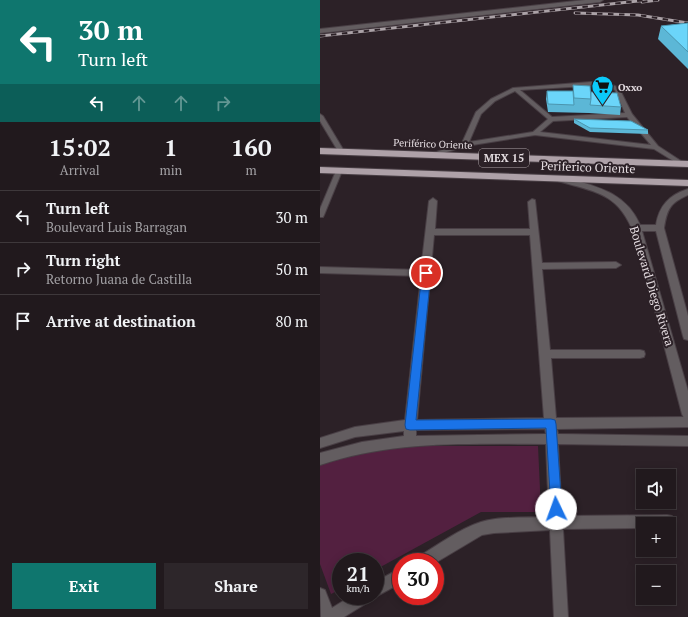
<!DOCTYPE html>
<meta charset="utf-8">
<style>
body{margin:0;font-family:"PT Serif",serif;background:#2d262a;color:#f1f3f6;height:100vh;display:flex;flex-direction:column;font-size:15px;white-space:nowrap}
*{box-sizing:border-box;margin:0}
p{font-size:13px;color:#a2a0a4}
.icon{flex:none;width:22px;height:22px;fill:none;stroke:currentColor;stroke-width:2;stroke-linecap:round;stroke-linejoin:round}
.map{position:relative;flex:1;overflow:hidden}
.side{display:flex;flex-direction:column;background:#21191d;width:320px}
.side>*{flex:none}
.banner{background:#0f766e;color:#fff;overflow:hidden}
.fabs{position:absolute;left:316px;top:469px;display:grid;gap:8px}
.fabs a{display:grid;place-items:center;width:40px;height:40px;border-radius:0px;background:#21191d;box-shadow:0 2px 10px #0003,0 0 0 1px #3e383b;font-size:20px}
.speed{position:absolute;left:12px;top:553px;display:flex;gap:8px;font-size:20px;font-weight:700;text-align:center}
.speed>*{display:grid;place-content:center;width:52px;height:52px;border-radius:50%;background:#21191d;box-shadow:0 2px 10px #0003,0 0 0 1px #3e383b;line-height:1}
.speed small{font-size:10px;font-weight:400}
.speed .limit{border:6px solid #d22;background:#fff;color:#111}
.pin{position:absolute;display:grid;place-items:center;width:34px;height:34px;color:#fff;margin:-17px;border:2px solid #fff;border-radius:50%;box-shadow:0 1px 4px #0007}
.me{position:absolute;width:44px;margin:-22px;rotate:357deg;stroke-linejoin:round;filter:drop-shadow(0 0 3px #0008)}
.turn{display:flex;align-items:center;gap:14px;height:84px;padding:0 12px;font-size:18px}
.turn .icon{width:52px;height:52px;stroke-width:2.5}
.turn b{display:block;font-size:28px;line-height:34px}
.lanes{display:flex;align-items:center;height:38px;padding:0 12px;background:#0003;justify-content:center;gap:20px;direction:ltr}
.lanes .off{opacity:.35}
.eta{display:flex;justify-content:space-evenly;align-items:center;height:68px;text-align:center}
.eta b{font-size:24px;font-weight:800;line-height:28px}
.cta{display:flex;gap:8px;margin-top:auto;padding:8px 12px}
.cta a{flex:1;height:46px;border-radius:0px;background:#0f766e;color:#fff;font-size:16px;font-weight:800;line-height:46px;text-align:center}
.cta a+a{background:#2d262a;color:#f1f3f6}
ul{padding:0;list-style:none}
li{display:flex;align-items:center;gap:12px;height:52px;padding:0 12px;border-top:1px solid #3e383b}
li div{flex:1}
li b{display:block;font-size:15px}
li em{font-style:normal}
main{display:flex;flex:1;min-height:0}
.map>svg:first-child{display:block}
</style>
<main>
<section class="side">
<div class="banner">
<div class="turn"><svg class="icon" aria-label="left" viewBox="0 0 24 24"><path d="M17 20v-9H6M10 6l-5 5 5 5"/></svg><div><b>30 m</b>Turn left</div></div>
<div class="lanes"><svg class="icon" aria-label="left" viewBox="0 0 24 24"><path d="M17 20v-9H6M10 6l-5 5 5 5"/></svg><svg class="icon off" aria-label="ahead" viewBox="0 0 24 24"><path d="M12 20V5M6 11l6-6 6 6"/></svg><svg class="icon off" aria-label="ahead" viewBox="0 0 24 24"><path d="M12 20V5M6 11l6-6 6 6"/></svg><svg class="icon off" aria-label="right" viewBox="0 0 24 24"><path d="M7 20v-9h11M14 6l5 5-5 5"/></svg></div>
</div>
<div class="eta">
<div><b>15:02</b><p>Arrival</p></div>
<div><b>1</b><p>min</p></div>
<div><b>160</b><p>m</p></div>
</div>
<ul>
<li><svg class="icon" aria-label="left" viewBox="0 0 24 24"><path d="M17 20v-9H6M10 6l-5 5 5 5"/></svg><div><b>Turn left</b><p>Boulevard Luis Barragan</p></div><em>30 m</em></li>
<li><svg class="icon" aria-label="right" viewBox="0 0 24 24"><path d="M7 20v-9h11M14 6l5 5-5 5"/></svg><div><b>Turn right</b><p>Retorno Juana de Castilla</p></div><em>50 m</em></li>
<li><svg class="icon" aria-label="arrive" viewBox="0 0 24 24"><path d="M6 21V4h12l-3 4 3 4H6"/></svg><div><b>Arrive at destination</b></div><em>80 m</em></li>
</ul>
<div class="cta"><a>Exit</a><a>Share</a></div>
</section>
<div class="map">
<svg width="368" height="617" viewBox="0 0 368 617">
<rect width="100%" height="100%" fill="#2c2127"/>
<polygon fill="#532040" points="106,446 218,446 221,512 161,512 55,570 55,562 21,562 21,589 11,594 0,564 0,461 37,451"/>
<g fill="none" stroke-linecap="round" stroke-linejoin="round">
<defs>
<g id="service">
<path d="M284,81L299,88L312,114L338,146L364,163V165H360L334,149L215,135L146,146L111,157L108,155L142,143L156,112L171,99L193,88ZM283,85L295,90L305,113L232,117L200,90ZM195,91L228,119L213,132L149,142L161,114L175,101ZM307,117L331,145L220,132L233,121Z"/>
<polygon points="0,114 3,116 24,151 23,152 19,152 18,151 0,121"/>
<polygon points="19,169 22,171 4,215 3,217 0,217 0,209 16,171"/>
</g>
<g id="minor">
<polygon points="265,0 283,0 280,2 0,33 0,29"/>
<path d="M113,198L117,201L115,229H210L208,202L212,199L215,200L222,263L296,262L301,265L296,268L222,269L230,350H320L324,351L325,354L324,357L320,358H231L236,418L368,417V427L237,429L238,434L368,436V446L238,444L242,516L347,515L352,516L354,521L352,526L349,527V524H323V528L243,529L248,617H234L230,530L174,533L162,535L115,563L96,562L98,557C118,545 139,529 161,522C182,516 207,518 229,517L226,444C150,444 73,440 0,465V453L42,442L84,436V431L35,437L0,448V438L35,427L85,420L101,276L0,273V267L101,270L109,201ZM114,235H210L224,418L97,420ZM225,429L226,434L96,436V430Z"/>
<polygon points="81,568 81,583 55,597 52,596 55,596 55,582"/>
<polygon points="0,588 5,590 12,608 31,596 52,596 50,601 24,617 1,617"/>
</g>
<path id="tertiary" d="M234,176H240C273,186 305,190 320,225H336C339,206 349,195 368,189V195C350,203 347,209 344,228L368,316V340L364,339L363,336L336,231H322L368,391V419L364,418L362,414L317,242C301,193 280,193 234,180Z"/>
<g id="trunk">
<polygon points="0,148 368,161 368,167 0,154"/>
<polygon points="0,167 368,180 368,186 0,173"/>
</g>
</defs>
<use href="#service" stroke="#493f45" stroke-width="2"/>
<use href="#minor" stroke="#493f45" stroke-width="2"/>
<use href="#tertiary" stroke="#493f45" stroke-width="2"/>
<use href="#trunk" stroke="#493f45" stroke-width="2"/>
<use href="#service" fill="#635d60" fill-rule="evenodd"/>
<use href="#minor" fill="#635d60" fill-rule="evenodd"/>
<use href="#tertiary" fill="#635d60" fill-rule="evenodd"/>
<use href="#trunk" fill="#aea1a8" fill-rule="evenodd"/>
<defs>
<g id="rail">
<polyline points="322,2 338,0"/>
<polyline points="255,13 318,15 368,23"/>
<polyline points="0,36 327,0"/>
</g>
</defs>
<use href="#rail" stroke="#aba2a7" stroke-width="3"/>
<use href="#rail" stroke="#2c2127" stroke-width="2" stroke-dasharray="5.5" stroke-linecap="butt"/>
</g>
<g fill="#5cb7d6">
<polygon points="368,23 368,69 338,39 341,26"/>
<polygon points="253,85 271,92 301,107 300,115 269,113 228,112 226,99 227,91 253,91"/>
<polygon points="254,119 328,130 328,134 270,132 254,123"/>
</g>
<g fill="#6bd5f9" stroke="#4b95ae">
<polygon points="368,23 368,52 341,26"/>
<polygon points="253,85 270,86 271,99 254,98"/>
<polygon points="227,91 253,91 254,105 228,104"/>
<polygon points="271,92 297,93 301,107 270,105 271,99"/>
<polygon points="254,119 311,121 328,130 270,128"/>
</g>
<polygon fill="#1a73e8" stroke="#114b97" points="106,270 111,273 96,420 231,419 235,420 236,424 242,509 241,513 236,515 232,513 231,509 226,428 90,430 86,429 85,425 102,273"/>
<defs>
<symbol id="supermarket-pin" viewBox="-11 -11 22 30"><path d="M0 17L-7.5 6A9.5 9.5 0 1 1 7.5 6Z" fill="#0bcafa" stroke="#2c2127"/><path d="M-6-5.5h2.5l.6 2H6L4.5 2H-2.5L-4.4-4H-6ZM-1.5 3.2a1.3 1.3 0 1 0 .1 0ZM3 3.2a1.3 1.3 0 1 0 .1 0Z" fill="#111"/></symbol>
</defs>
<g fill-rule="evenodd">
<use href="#supermarket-pin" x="270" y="74" width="25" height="34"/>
</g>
<g text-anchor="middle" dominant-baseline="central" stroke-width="4" stroke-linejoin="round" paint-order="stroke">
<g font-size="10" font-weight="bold" fill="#e4dce0" stroke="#2c2127" text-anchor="start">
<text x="298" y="87">Oxxo</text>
</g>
<g font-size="10" fill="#e4dce0" stroke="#2c2127">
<text transform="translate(113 144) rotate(2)">Periférico Oriente</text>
</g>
<rect fill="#2c2127" stroke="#ada4a8" stroke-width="1" x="159" y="149" width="50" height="18" rx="3"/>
<g font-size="11" font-weight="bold" fill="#e4dce0">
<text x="184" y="158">MEX 15</text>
</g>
<g font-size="12" fill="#e4dce0" stroke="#2c2127">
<text transform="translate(268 167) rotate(2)">Periferico Oriente</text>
<text transform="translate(332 286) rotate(73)">Boulevard Diego Rivera</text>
</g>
</g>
</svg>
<div class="fabs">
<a><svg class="icon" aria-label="sound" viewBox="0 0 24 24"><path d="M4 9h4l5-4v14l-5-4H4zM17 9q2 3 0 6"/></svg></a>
<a>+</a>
<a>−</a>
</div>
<div class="speed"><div>21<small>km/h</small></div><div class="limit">30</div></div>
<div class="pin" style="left:106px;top:273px;background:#d93025"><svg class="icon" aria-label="arrive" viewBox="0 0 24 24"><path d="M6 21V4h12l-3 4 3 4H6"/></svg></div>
<svg class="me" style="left:236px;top:509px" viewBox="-20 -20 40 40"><circle r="19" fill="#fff"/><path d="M0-13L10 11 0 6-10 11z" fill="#1a73e8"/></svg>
</div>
</main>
